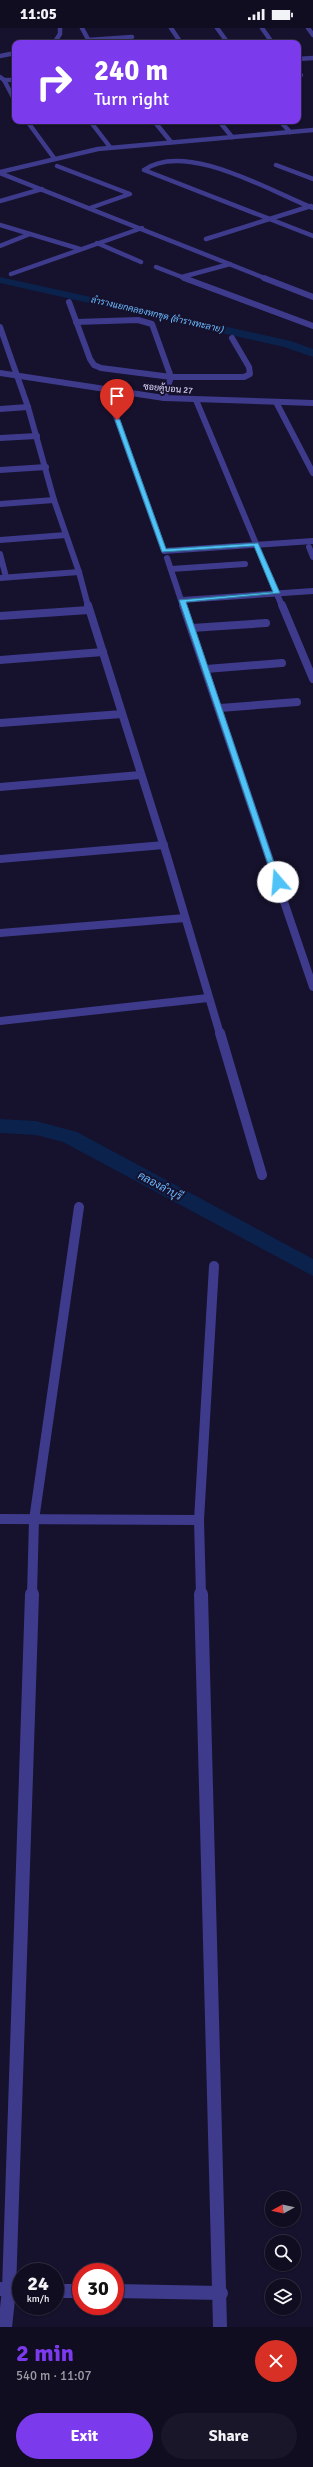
<!DOCTYPE html>
<meta charset="utf-8">
<style>
body{margin:0;font-family:Signika,Sarabun,sans-serif;background:#19162a;color:#f1f3f6;height:100vh;display:flex;flex-direction:column;font-size:15px;white-space:nowrap}
*{box-sizing:border-box;margin:0}
p{font-size:13px;color:#9c9ca5}
.icon{flex:none;width:22px;height:22px;fill:none;stroke:currentColor;stroke-width:2;stroke-linecap:round;stroke-linejoin:round}
.map{position:relative;height:2299px;overflow:hidden}
.drawer{display:flex;flex-direction:column;background:#100d21;flex:1}
.drawer>*{flex:none}
.top-card{position:absolute;left:12px;top:12px;width:289px;height:84px;border-radius:8px;box-shadow:0 1px 3px #0004,0 0 0 1px #302d3f;background:#7c3aed;color:#fff;overflow:hidden}
.needle{width:26px;rotate:262deg}
.buttons{position:absolute;left:265px;top:2163px;display:grid;gap:8px}
.buttons a{display:grid;place-items:center;width:36px;height:36px;border-radius:50%;background:#100d21;box-shadow:0 1px 3px #0004,0 0 0 1px #302d3f;font-size:20px}
.speed{position:absolute;left:12px;top:2235px;display:flex;gap:8px;font-size:20px;font-weight:700;text-align:center}
.speed>*{display:grid;place-content:center;width:52px;height:52px;border-radius:50%;background:#100d21;box-shadow:0 1px 3px #0004,0 0 0 1px #302d3f;line-height:1}
.speed small{font-size:10px;font-weight:400}
.speed .limit{border:6px solid #d22;background:#fff;color:#111}
.pin{position:absolute;display:grid;place-items:center;width:34px;height:34px;color:#fff;margin:-41px -17px;border-radius:50% 50% 50% 0;rotate:-45deg;box-shadow:0 0 4px #0007}
.pin .icon{rotate:45deg}
.me{position:absolute;width:44px;margin:-22px;rotate:342deg;stroke-linejoin:round;filter:drop-shadow(0 0 3px #0008)}
.turn{display:flex;align-items:center;gap:14px;height:84px;padding:0 16px;font-size:18px}
.turn .icon{width:52px;height:52px;stroke-width:2.5}
.turn b{display:block;font-size:28px;line-height:34px}
.round{display:grid;place-items:center;flex:none;width:42px;height:42px;border-radius:21px;background:#19162a}
.overview{display:flex;align-items:center;justify-content:space-between;height:68px;padding:0 16px}
h1{font-size:24px;font-weight:800;line-height:30px;color:#7c3aed}
.action{display:flex;gap:8px;margin-top:auto;padding:8px 16px}
.action a{flex:1;height:46px;border-radius:24px;background:#7c3aed;color:#fff;font-size:16px;font-weight:800;line-height:46px;text-align:center}
.action a+a{background:#19162a;color:#f1f3f6}
.status{display:flex;justify-content:space-between;align-items:center;height:28px;padding:0 20px;background:#100d21;direction:ltr}
.status svg{height:11px;fill:currentColor}
.map>svg:first-child{display:block}
</style>
<div class="status"><b>11:05</b><svg viewBox="0 0 49 12"><path d="M0 12V9h3v3zM5 12V6h3v6zM10 12V3h3v9zM15 12V0h3v12zM26 1h20v11H26zM47 4h2v5h-2z"/></svg></div>
<div class="map">
<svg width="313" height="2299" viewBox="0 0 313 2299">
<rect width="100%" height="100%" fill="#16112c"/>
<g fill="none" stroke-linecap="round" stroke-linejoin="round">
<g fill="#0a224c" fill-rule="evenodd">
<polygon points="0,249 291,313 313,321 313,329 284,319 0,255"/>
<polygon points="0,1091 36,1093 77,1104 313,1231 313,1248 63,1114 36,1107 0,1105"/>
</g>
<g stroke="#3e3b8c" stroke-width="4.5">
<polyline points="82,0 90,15"/>
<polyline points="171,0 181,15"/>
<polyline points="217,0 228,15"/>
<polyline points="262,0 271,13"/>
<polyline points="308,0 313,7"/>
<polyline points="88,12 132,9"/>
<polyline points="54,15 60,6 60,0"/>
<polyline points="0,28 15,25"/>
<polyline points="298,31 313,30"/>
<polyline points="298,45 301,47"/>
<polyline points="0,49 4,52 15,52"/>
<polyline points="4,52 13,69"/>
<polyline points="27,93 54,130"/>
<polyline points="90,93 110,119"/>
<polyline points="154,93 171,114"/>
<polyline points="219,93 232,109"/>
<polyline points="280,93 290,104"/>
<polyline points="276,137 313,151"/>
<polyline points="57,138 130,166 90,180"/>
<polyline points="0,144 98,121 313,102"/>
<polyline points="0,145 267,251"/>
<polyline points="0,173 42,161"/>
<path d="M313,180C272,164 185,112 144,142L313,208"/>
<polyline points="0,197 80,221"/>
<polyline points="206,211 311,178"/>
<polyline points="97,215 141,234"/>
<polyline points="0,218 30,206"/>
<polyline points="156,239 187,251"/>
<polyline points="11,246 142,200"/>
<polyline points="182,249 230,236"/>
</g>
<g stroke="#3e3b8c" stroke-width="6">
<polyline points="184,250 313,298"/>
<polyline points="264,250 313,269"/>
<polyline points="69,274 90,331 94,337 101,340 171,349 244,349 250,346 249,339 232,310"/>
<polyline points="76,294 138,292 152,296 171,349 164,370"/>
<polyline points="0,299 28,379 54,472 79,544 88,578"/>
<polyline points="0,345 164,370 313,375"/>
<polyline points="107,363 164,523 313,513"/>
<polyline points="196,372 282,578"/>
<polyline points="276,374 313,445"/>
<polyline points="0,381 28,379"/>
<polyline points="0,410 37,408"/>
<polyline points="0,442 46,439"/>
<polyline points="0,476 54,472"/>
<polyline points="0,512 66,507"/>
<polyline points="309,519 313,529"/>
<polyline points="0,526 6,549"/>
<polyline points="167,530 183,578"/>
<polyline points="171,541 245,536"/>
<polyline points="0,550 79,544"/>
<polyline points="182,572 313,563"/>
</g>
<g stroke="#3e3b8c" stroke-width="8">
<polyline points="88,577 167,828 220,1006"/>
<polyline points="183,577 313,959"/>
<polyline points="282,577 313,651"/>
<polyline points="0,588 89,582"/>
<polyline points="192,600 266,595"/>
<polyline points="0,632 103,624"/>
<polyline points="206,641 282,635"/>
<polyline points="220,680 297,674"/>
<polyline points="0,695 122,686"/>
<polyline points="0,759 140,747"/>
<polyline points="0,831 164,817"/>
<polyline points="0,905 185,890"/>
<polyline points="0,993 208,970"/>
</g>
<g stroke="#3e3b8c" stroke-width="10">
<polyline points="220,1005 262,1147"/>
<polyline points="0,1491 199,1492"/>
<polyline points="32,1567 34,1492 79,1179"/>
<polyline points="201,1567 199,1492 214,1238"/>
</g>
<g stroke="#3e3b8c" stroke-width="14">
<polyline points="201,1566 220,2299"/>
<polyline points="0,2261 21,2262"/>
<polyline points="55,2263 81,2263"/>
<polyline points="115,2263 221,2265"/>
<polyline points="5,2299 9,2262 32,1566"/>
</g>
</g>
<polygon fill="#4fc3f7" stroke="#337fa1" points="117,390 120,392 166,521 258,515 280,565 186,574 281,856 274,854 179,572 273,564 254,518 162,524 115,392"/>
<g text-anchor="middle" dominant-baseline="central" stroke-width="4" stroke-linejoin="round" paint-order="stroke">
<g font-size="9" font-style="italic" fill="#6abaff" stroke="#16112c">
<text transform="translate(157 287) rotate(13)">ลำรางแยกคลองหกขุด (ลำรางทะลาย)</text>
</g>
<g font-size="9" fill="#e0dcff" stroke="#16112c">
<text transform="translate(168 361) rotate(5)">ซอยคู้บอน 27</text>
</g>
<g font-size="11" font-style="italic" fill="#6abaff" stroke="#16112c">
<text transform="translate(160 1158) rotate(28)">คลองลำบุรี</text>
</g>
</g>
</svg>
<div class="buttons">
<a><svg class="needle" viewBox="-14 -14 28 28"><path d="M0-13l5 13h-10z" fill="#e53935"/><path d="M0 13l5-13h-10z" fill="#9c9ca5"/></svg></a>
<a><svg class="icon" aria-label="search" viewBox="0 0 24 24"><circle cx="10" cy="10" r="6"/><path d="M15 15l6 6"/></svg></a>
<a><svg class="icon" aria-label="layers" viewBox="0 0 24 24"><path d="M12 4l9 5-9 5-9-5zM3 14l9 5 9-5"/></svg></a>
</div>
<div class="speed"><div>24<small>km/h</small></div><div class="limit">30</div></div>
<div class="pin" style="left:117px;top:392px;background:#d93025"><svg class="icon" aria-label="arrive" viewBox="0 0 24 24"><path d="M6 21V4h12l-3 4 3 4H6"/></svg></div>
<svg class="me" style="left:278px;top:854px" viewBox="-20 -20 40 40"><circle r="19" fill="#fff"/><path d="M0-13L10 11 0 6-10 11z" fill="#4fc3f7"/></svg>
<div class="top-card">
<div class="turn"><svg class="icon" aria-label="right" viewBox="0 0 24 24"><path d="M7 20v-9h11M14 6l5 5-5 5"/></svg><div><b>240 m</b>Turn right</div></div>
</div>
</div>
<section class="drawer">
<div class="overview"><div><h1>2 min</h1><p>540 m · 11:07</p></div><a class="round" style="background:#d93025;color:#fff"><svg class="icon" aria-label="close" viewBox="0 0 24 24"><path d="M6 6l12 12M18 6L6 18"/></svg></a></div>
<div class="action"><a>Exit</a><a>Share</a></div>
</section>
